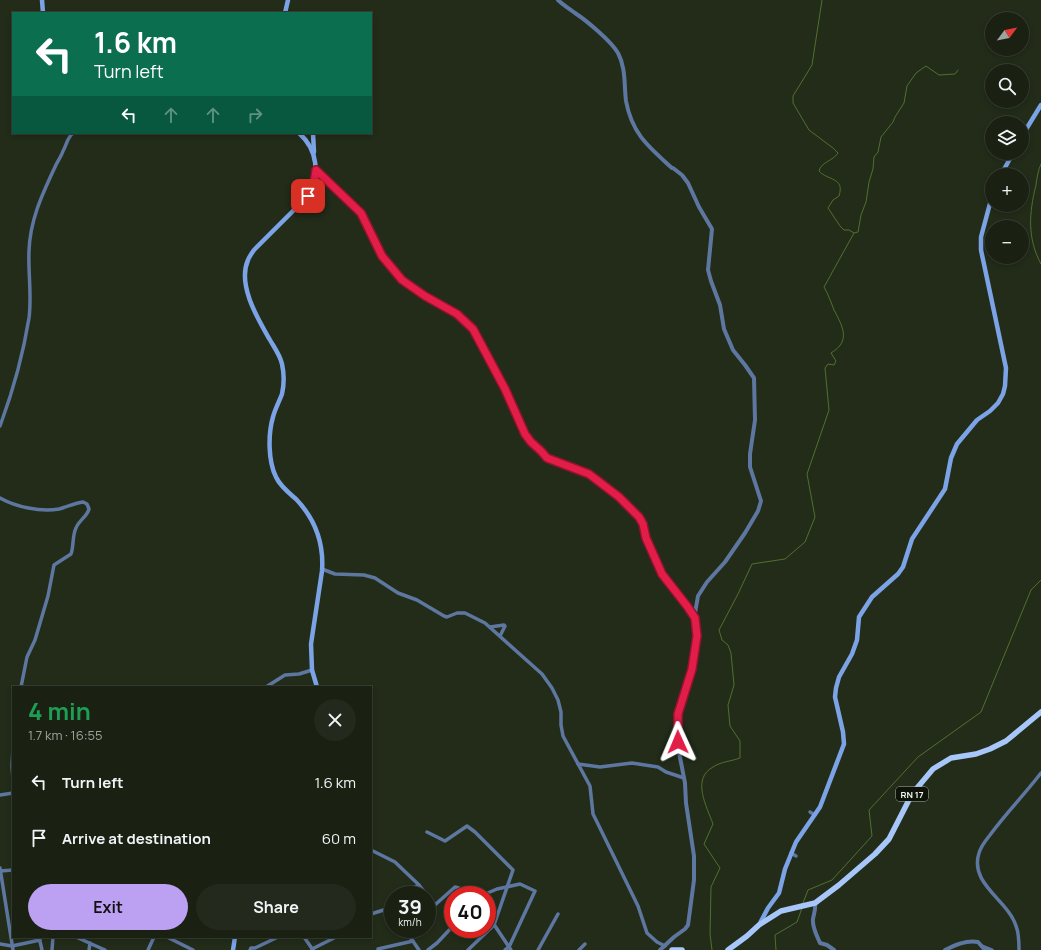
<!DOCTYPE html>
<meta charset="utf-8">
<style>
body{margin:0;font-family:Manrope,sans-serif;background:#23291c;color:#f1f3f6;height:100vh;display:flex;flex-direction:column;font-size:15px;white-space:nowrap}
*{box-sizing:border-box;margin:0}
p{font-size:13px;color:#9fa3a0}
.icon{flex:none;width:22px;height:22px;fill:none;stroke:currentColor;stroke-width:2;stroke-linecap:round;stroke-linejoin:round}
.map{position:relative;flex:1;overflow:hidden}
.details{position:absolute;left:12px;top:686px;width:360px;height:252px;display:flex;flex-direction:column;background:#1a2113;border-radius:0px;box-shadow:0 2px 6px #0003,0 0 0 1px #383e33}
.details>*{flex:none}
.top-card{position:absolute;left:12px;top:12px;width:360px;height:122px;border-radius:0px;box-shadow:0 2px 6px #0003,0 0 0 1px #383e33;background:#0b6e4f;color:#fff;overflow:hidden}
.needle{width:26px;rotate:58deg}
.buttons{position:absolute;left:985px;top:12px;display:grid;gap:8px}
.buttons a{display:grid;place-items:center;width:44px;height:44px;border-radius:50%;background:#1a2113;box-shadow:0 2px 6px #0003,0 0 0 1px #383e33;font-size:20px}
.speed{position:absolute;left:384px;top:886px;display:flex;gap:8px;font-size:20px;font-weight:700;text-align:center}
.speed>*{display:grid;place-content:center;width:52px;height:52px;border-radius:50%;background:#1a2113;box-shadow:0 2px 6px #0003,0 0 0 1px #383e33;line-height:1}
.speed small{font-size:10px;font-weight:400}
.speed .limit{border:6px solid #d22;background:#fff;color:#111}
.pin{position:absolute;display:grid;place-items:center;width:34px;height:34px;color:#fff;margin:-17px;border-radius:8px;box-shadow:0 2px 6px #0006}
.me{position:absolute;width:44px;margin:-22px;rotate:359deg;stroke-linejoin:round;filter:drop-shadow(0 0 3px #0008)}
.turn{display:flex;align-items:center;gap:14px;height:84px;padding:0 16px;font-size:18px}
.turn .icon{width:52px;height:52px;stroke-width:2.5}
.turn b{display:block;font-size:28px;line-height:34px}
.lanes{display:flex;align-items:center;height:38px;padding:0 16px;background:#0003;justify-content:center;gap:20px;direction:ltr}
.lanes .off{opacity:.35}
.round{display:grid;place-items:center;flex:none;width:42px;height:42px;border-radius:21px;background:#23291c}
.overview{display:flex;align-items:center;justify-content:space-between;height:68px;padding:0 16px}
h1{font-size:24px;font-weight:700;line-height:30px;color:#1e9e55}
.cta{display:flex;gap:8px;margin-top:auto;padding:8px 16px}
.cta a{flex:1;height:46px;border-radius:24px;background:#bca0f2;color:#111;font-size:16px;font-weight:700;line-height:46px;text-align:center}
.cta a+a{background:#23291c;color:#f1f3f6}
ul{padding:0;list-style:none}
li{display:flex;align-items:center;gap:12px;height:56px;padding:0 16px}
li div{flex:1}
li b{display:block;font-size:15px}
li em{font-style:normal}
.map>svg:first-child{display:block}
</style>
<div class="map">
<svg width="1041" height="950" viewBox="0 0 1041 950">
<rect width="100%" height="100%" fill="#222c19"/>
<g fill="none" stroke-linecap="round" stroke-linejoin="round">
<g stroke="#51702f" stroke-width="1">
<path d="M1041,164C1038,170 1037,178 1036,185C1029,213 1027,238 1041,264"/>
<polyline points="854,233 858,232 861,215 866,202 869,182 873,169 874,157 878,152 881,137 893,122 895,117 904,103 907,86 916,73 926,66 939,75 955,74 958,70"/>
<polyline points="803,903 808,890 832,880 872,836 869,810 918,757 981,712 1031,590 1041,580"/>
<path d="M712,950L710,934L711,887L720,868L704,844L713,824C707,807 691,779 713,767C720,762 732,761 740,758V741L730,726L728,705L734,685L731,653L728,645L722,640L719,630L738,594L752,564L785,559L805,542L815,517L807,474L829,410L825,368L828,364L834,365L836,361L831,353C851,341 843,327 834,310C831,302 828,294 824,287L854,233L849,230H844L840,226L828,208L833,200L839,196C845,177 828,181 819,171C821,162 833,161 838,153L833,148L809,130L793,103V96L812,65L822,0"/>
<polyline points="776,950 775,935 797,922 802,908"/>
</g>
<g stroke="#5e77a1" stroke-width="3.5">
<polyline points="316,170 361,213 382,256 402,280 425,296 457,314 473,329 505,389 525,434 531,442 541,451 547,458 589,474 619,497 639,517 643,524 646,538 662,574 687,606 695,618"/>
<path d="M0,426C13,391 23,355 29,318C32,295 28,273 29,251C30,220 42,195 55,167C57,162 61,157 63,151C67,144 67,138 73,133"/>
<path d="M0,498C16,507 40,512 59,509C67,507 75,503 83,502L87,504L89,509C87,517 79,520 76,528C72,536 74,546 71,554L54,565L48,596L35,640L27,657L21,687"/>
<polyline points="322,569 335,574 364,575 375,578 398,593 417,600 444,616 447,617 457,613 465,613 485,623 542,674 552,688 558,700 561,712 561,725 563,736 590,786 593,814 598,824 638,906 647,933 657,942 665,946"/>
<polyline points="490,627 504,625 505,626 500,636"/>
<polyline points="266,687 285,675 299,674 312,670"/>
<polyline points="13,748 12,766 13,780"/>
<polyline points="578,764 600,767 632,763 658,767 666,772 684,778"/>
<polyline points="0,795 13,793"/>
<polyline points="810,812 815,815"/>
<polyline points="427,832 445,841 467,826 475,832 513,870 494,925 468,950"/>
<polyline points="371,850 395,862 419,885"/>
<polyline points="791,853 796,856"/>
<polyline points="0,868 13,950"/>
<polyline points="0,871 13,870"/>
<polyline points="407,895 408,890 419,885 435,905"/>
<polyline points="483,895 497,889 520,884 535,891 509,947 505,950"/>
<polyline points="427,912 455,887 459,888 464,895"/>
<polyline points="371,914 393,907"/>
<polyline points="487,914 511,950"/>
<polyline points="409,929 408,934 419,950"/>
<polyline points="39,937 42,950"/>
<polyline points="76,937 105,950"/>
<polyline points="167,937 193,950"/>
<polyline points="304,937 313,950"/>
<polyline points="0,944 12,946 40,940"/>
<polyline points="982,946 992,950"/>
<polyline points="312,949 336,937"/>
<polyline points="378,949 413,941"/>
<polyline points="52,950 53,937"/>
<polyline points="89,950 90,943"/>
<polyline points="148,950 154,937"/>
<polyline points="250,950 251,948 255,948 278,937"/>
<polyline points="428,950 437,943 453,926"/>
<polyline points="538,950 558,914"/>
<polyline points="579,950 585,944"/>
<path d="M1019,950C1019,943 1019,933 1016,926C1008,900 969,884 979,853C981,846 986,840 990,835C1006,813 1025,794 1041,773"/>
</g>
<g stroke="#5e77a1" stroke-width="4">
<path d="M558,0C563,5 570,9 575,13C587,21 611,41 618,53C626,68 624,85 626,101C632,134 649,147 672,168H673L682,175L688,183L699,207L712,229L708,270L711,281L720,305L724,329L733,350L745,365L754,378L755,420L750,454V467L761,501L758,511L745,533L725,562L707,582L698,596L695,613L697,636L694,659L692,669L678,714V747L685,783L686,803L694,856V880L688,925L685,929L674,937L660,950"/>
<path d="M815,903C816,909 814,913 813,919C812,927 817,936 820,943L827,945L834,950"/>
<path d="M945,950C955,945 966,940 978,942L985,950"/>
</g>
<g stroke="#7ba3e6" stroke-width="4.5">
<polyline points="42,0 43,13"/>
<polyline points="285,13 288,0"/>
<path d="M299,133C318,150 320,174 308,196L254,250C252,253 249,257 248,260C237,285 258,319 270,340C274,347 280,355 282,364C284,373 284,385 282,394C279,402 275,409 273,417C268,434 268,461 276,477C280,486 289,493 296,499C315,519 324,544 322,571L311,644L312,670L317,687"/>
<polyline points="313,133 314,152"/>
<polyline points="1022,136 1041,105"/>
<polyline points="1001,175 1013,153"/>
<polyline points="759,925 768,908 779,893 785,869 796,842 820,807 844,744 843,732 835,697 836,688 839,677 852,654 857,640 859,617 872,597 898,574 903,567 912,539 945,489 951,458 957,444 977,420 990,411 998,403 1003,394 1005,386 1006,368 981,250 981,237 992,196"/>
<polyline points="233,950 235,937"/>
</g>
<g stroke="#a7c6fa" stroke-width="5.5">
<polyline points="672,950 682,950"/>
<polyline points="728,950 747,936 759,925 781,911 815,903 839,885 875,854 889,839 912,794 933,769 951,758 976,754 990,749 1006,741 1041,712"/>
</g>
</g>
<g fill="none" stroke-linecap="round" stroke-linejoin="round">
<defs>
<polyline id="route" points="308,196 314,183 316,170 361,213 382,256 402,280 425,296 457,314 473,329 505,389 525,434 531,442 541,451 547,458 589,474 619,497 639,517 643,524 646,538 662,574 687,606 695,618 697,636 692,669 678,714 678,742"/>
</defs>
<use href="#route" stroke="#92132f" stroke-width="10"/>
<use href="#route" stroke="#e11d48" stroke-width="7"/>
</g>
<g text-anchor="middle" dominant-baseline="central" stroke-width="4" stroke-linejoin="round" paint-order="stroke">
<rect fill="#0e130a" stroke="#abb1a5" stroke-width="1" x="896" y="787" width="32" height="14" rx="3"/>
<g font-size="9" font-weight="bold" fill="#eef5e8">
<text x="912" y="794">RN 17</text>
</g>
</g>
</svg>
<div class="buttons">
<a><svg class="needle" viewBox="-14 -14 28 28"><path d="M0-13l5 13h-10z" fill="#e53935"/><path d="M0 13l5-13h-10z" fill="#9fa3a0"/></svg></a>
<a><svg class="icon" aria-label="search" viewBox="0 0 24 24"><circle cx="10" cy="10" r="6"/><path d="M15 15l6 6"/></svg></a>
<a><svg class="icon" aria-label="layers" viewBox="0 0 24 24"><path d="M12 4l9 5-9 5-9-5zM3 14l9 5 9-5"/></svg></a>
<a>+</a>
<a>−</a>
</div>
<div class="speed"><div>39<small>km/h</small></div><div class="limit">40</div></div>
<div class="pin" style="left:308px;top:196px;background:#d93025"><svg class="icon" aria-label="arrive" viewBox="0 0 24 24"><path d="M6 21V4h12l-3 4 3 4H6"/></svg></div>
<svg class="me" style="left:678px;top:742px" viewBox="-20 -20 40 40"><path d="M0-17L14 15 0 8-14 15z" fill="#e11d48" stroke="#fff" stroke-width="4"/></svg>
<div class="top-card">
<div class="turn"><svg class="icon" aria-label="left" viewBox="0 0 24 24"><path d="M17 20v-9H6M10 6l-5 5 5 5"/></svg><div><b>1.6 km</b>Turn left</div></div>
<div class="lanes"><svg class="icon" aria-label="left" viewBox="0 0 24 24"><path d="M17 20v-9H6M10 6l-5 5 5 5"/></svg><svg class="icon off" aria-label="ahead" viewBox="0 0 24 24"><path d="M12 20V5M6 11l6-6 6 6"/></svg><svg class="icon off" aria-label="ahead" viewBox="0 0 24 24"><path d="M12 20V5M6 11l6-6 6 6"/></svg><svg class="icon off" aria-label="right" viewBox="0 0 24 24"><path d="M7 20v-9h11M14 6l5 5-5 5"/></svg></div>
</div>
<section class="details">
<div class="overview"><div><h1>4 min</h1><p>1.7 km · 16:55</p></div><a class="round"><svg class="icon" aria-label="close" viewBox="0 0 24 24"><path d="M6 6l12 12M18 6L6 18"/></svg></a></div>
<ul>
<li><svg class="icon" aria-label="left" viewBox="0 0 24 24"><path d="M17 20v-9H6M10 6l-5 5 5 5"/></svg><div><b>Turn left</b></div><em>1.6 km</em></li>
<li><svg class="icon" aria-label="arrive" viewBox="0 0 24 24"><path d="M6 21V4h12l-3 4 3 4H6"/></svg><div><b>Arrive at destination</b></div><em>60 m</em></li>
</ul>
<div class="cta"><a>Exit</a><a>Share</a></div>
</section>
</div>
